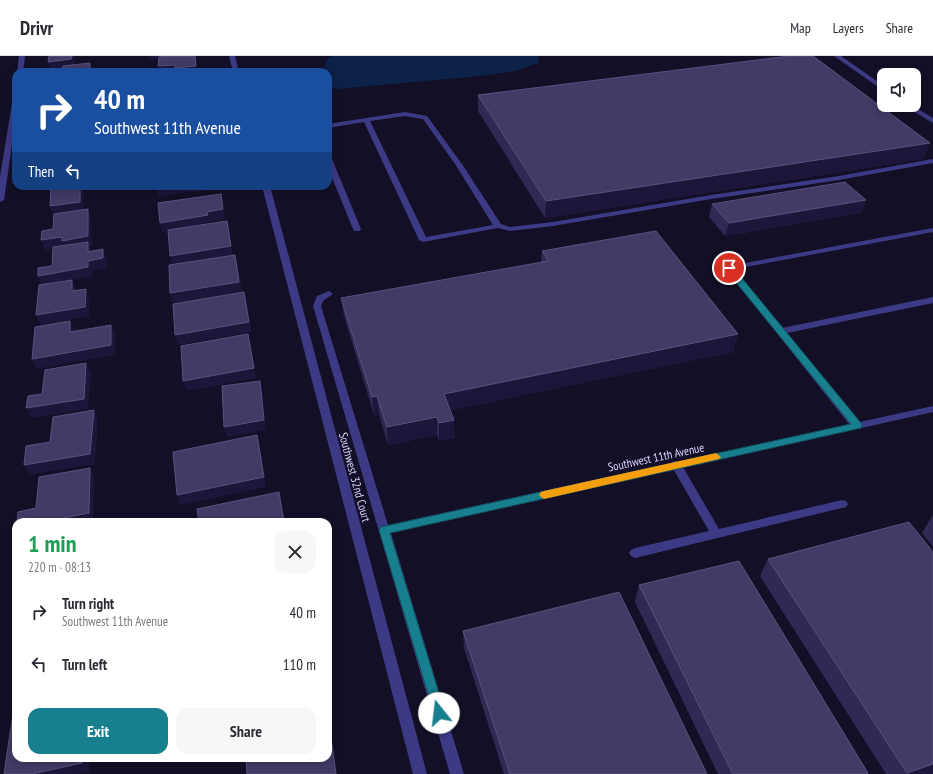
<!DOCTYPE html>
<meta charset="utf-8">
<style>
body{margin:0;font-family:"PT Sans Narrow",sans-serif;background:#f7f7f7;color:#2b2b33;height:100vh;display:flex;flex-direction:column;font-size:15px;white-space:nowrap}
*{box-sizing:border-box;margin:0}
p{font-size:13px;color:#7c7c81}
.icon{flex:none;width:22px;height:22px;fill:none;stroke:currentColor;stroke-width:2;stroke-linecap:round;stroke-linejoin:round}
.map{position:relative;flex:1;overflow:hidden}
.drawer{position:absolute;left:12px;top:462px;width:320px;height:244px;display:flex;flex-direction:column;background:#fff;border-radius:12px;box-shadow:0 2px 10px #0003}
.drawer>*{flex:none}
.guide{position:absolute;left:12px;top:12px;width:320px;height:122px;border-radius:12px;box-shadow:0 2px 10px #0003;background:#1a4fa0;color:#fff;overflow:hidden}
.controls{position:absolute;left:877px;top:12px;display:grid;gap:8px}
.controls a{display:grid;place-items:center;width:44px;height:44px;border-radius:8px;background:#fff;box-shadow:0 2px 10px #0003;font-size:20px}
.pin{position:absolute;display:grid;place-items:center;width:34px;height:34px;color:#fff;margin:-17px;border:2px solid #fff;border-radius:50%;box-shadow:0 1px 4px #0007}
.me{position:absolute;width:44px;margin:-22px;rotate:344deg;stroke-linejoin:round;filter:drop-shadow(0 0 3px #0008)}
.turn{display:flex;align-items:center;gap:14px;height:84px;padding:0 16px;font-size:18px}
.turn .icon{width:52px;height:52px;stroke-width:2.5}
.turn b{display:block;font-size:28px;line-height:34px}
.then{display:flex;align-items:center;height:38px;padding:0 16px;background:#0003;gap:8px;font-size:15px}
.round{display:grid;place-items:center;flex:none;width:42px;height:42px;border-radius:12px;background:#f7f7f7}
.overview{display:flex;align-items:center;justify-content:space-between;height:68px;padding:0 16px}
h1{font-size:24px;font-weight:700;line-height:30px;color:#1e9e55}
.primary-button{display:flex;gap:8px;margin-top:auto;padding:8px 16px}
.primary-button a{flex:1;height:46px;border-radius:12px;background:#187f8f;color:#fff;font-size:16px;font-weight:700;line-height:46px;text-align:center}
.primary-button a+a{background:#f7f7f7;color:#2b2b33}
ul{padding:0;list-style:none}
li{display:flex;align-items:center;gap:12px;height:52px;padding:0 16px}
li div{flex:1}
li b{display:block;font-size:15px}
li em{font-style:normal}
header{display:flex;align-items:center;gap:24px;box-sizing:border-box;height:56px;padding:0 20px;background:#fff;border-bottom:1px solid #e1e1e2}
header strong{font-size:19px}
nav{display:flex;gap:22px;margin-inline-start:auto;font-size:14px}
.map>svg:first-child{display:block}
</style>
<header>
<strong>Drivr</strong>
<nav><a>Map</a><a>Layers</a><a>Share</a></nav>
</header>
<div class="map">
<svg width="933" height="718" viewBox="0 0 933 718">
<rect width="100%" height="100%" fill="#130f26"/>
<path fill="#0c2248" d="M332,0H538L539,2L538,7L515,15L481,20L337,33L328,31V16H324C325,10 325,2 332,0Z"/>
<g fill="none" stroke-linecap="round" stroke-linejoin="round">
<g fill="#3d3a85" fill-rule="evenodd">
<polygon points="834,0 841,0 884,30 884,35"/>
<polygon points="903,49 911,49 933,62 933,67"/>
<path d="M405,56L427,60L462,108L501,168L510,171L553,166L711,139L839,120L933,103V107L839,124L711,143L553,170L510,175L498,172L423,186L419,184L364,66L328,72V68ZM405,60L423,63L455,108L493,169L426,181L370,65Z"/>
<polygon points="328,101 332,103 361,173 360,175 354,175 353,173 328,112"/>
<polygon points="933,172 933,176 735,213 782,272 933,241 933,247 787,277 862,370 861,373 853,373 725,212 729,210"/>
<polygon points="676,405 680,406 719,473 842,444 846,445 848,448 846,451 842,452 635,502 631,500 629,497 631,494 635,492 709,475 671,409 672,406"/>
</g>
<g fill="#3d3a85" fill-rule="evenodd">
<polygon points="19,0 25,0 23,16 17,16"/>
<polygon points="229,0 235,0 239,16 233,16"/>
<polygon points="16,39 16,62 4,144 0,146 0,121 13,41"/>
<polygon points="262,130 270,130 427,718 413,718"/>
<polygon points="329,235 333,238 324,244 321,250 388,469 933,350 933,356 391,477 464,718 450,718 313,250 317,240"/>
</g>
</g>
<g fill="#312854">
<polygon points="478,39 930,87 923,103 545,162 478,55"/>
<polygon points="866,144 861,157 725,180 709,161 712,148"/>
<polygon points="542,195 738,278 733,296 450,354 455,382 439,385 437,379 388,389 379,358 374,359 344,260 341,242 541,207"/>
<polygon points="932,460 933,460 933,491 922,477"/>
<polygon points="768,503 933,718 886,718 760,520"/>
<polygon points="639,529 868,717 868,718 718,718 635,546"/>
<polygon points="463,575 707,718 504,718 464,592"/>
</g>
<g fill="#1d163a">
<polygon points="72,0 75,0 74,12 51,14 48,6"/>
<polygon points="149,0 179,0 150,3"/>
<polygon points="196,0 198,16 160,16 158,10"/>
<polygon points="90,7 93,16 90,16"/>
<polygon points="930,87 923,103 545,162 546,145"/>
<polygon points="80,130 83,130 84,133 83,155 53,160 50,150"/>
<polygon points="165,130 219,130 219,133 158,140 156,131"/>
<polygon points="221,138 225,163 210,165 210,169 162,176 160,167 207,156"/>
<polygon points="866,144 861,157 725,180 729,167"/>
<polygon points="88,153 91,163 92,190 90,190 92,195 103,193 107,203 107,212 92,215 92,221 72,224 76,234 76,245 42,230 38,220 88,211 64,191 45,194 41,184"/>
<polygon points="227,165 233,200 173,209 170,200"/>
<polygon points="235,199 238,209 242,236 173,247 170,237"/>
<polygon points="86,233 89,243 89,260 41,269 36,259"/>
<polygon points="244,236 252,276 178,289 175,279"/>
<polygon points="70,265 74,275 70,276"/>
<polygon points="111,269 115,279 115,299 36,313 32,303"/>
<polygon points="248,278 256,322 187,335 183,325"/>
<polygon points="738,278 733,296 444,356 444,338"/>
<polygon points="86,307 91,317 88,353 31,362 26,352"/>
<polygon points="260,325 262,335 266,374 227,381 224,371"/>
<polygon points="377,340 379,358 374,359 372,341"/>
<polygon points="94,354 98,364 95,408 29,419 24,409"/>
<polygon points="437,361 437,379 388,389 387,371"/>
<polygon points="454,364 455,382 439,385 439,367"/>
<polygon points="257,379 259,389 266,431 180,449 177,439"/>
<polygon points="90,412 94,422 93,466 44,466"/>
<polygon points="279,436 285,466 284,466"/>
<polygon points="16,626 16,630 13,627"/>
<polygon points="329,667 331,676 337,718 336,718"/>
<polygon points="83,702 89,702 89,716 77,718 32,718"/>
<polygon points="933,708 933,718 906,718 907,717"/>
</g>
<g fill="#433a66" stroke="#5a527e">
<polygon points="49,0 72,0 71,3 48,6"/>
<polygon points="168,0 195,0 196,10 175,12 175,9 158,10 159,1"/>
<polygon points="789,0 813,0 930,87 546,145 478,39"/>
<polygon points="90,7 90,16 62,16 63,10"/>
<polygon points="845,126 866,144 729,167 712,148"/>
<polygon points="51,130 80,130 80,146 50,150"/>
<polygon points="221,138 223,153 207,156 208,159 160,167 158,147"/>
<polygon points="88,153 88,180 62,185 62,181 41,184 42,175 53,173 54,158"/>
<polygon points="227,165 231,190 170,200 168,174"/>
<polygon points="656,175 738,278 444,338 454,364 439,367 437,361 387,371 377,340 372,341 341,242 548,205 542,195"/>
<polygon points="88,186 88,196 103,193 103,202 88,205 88,211 38,220 38,212 52,210 53,191"/>
<polygon points="235,199 239,226 170,237 169,209"/>
<polygon points="72,224 72,235 86,233 85,251 36,259 39,229"/>
<polygon points="244,236 249,266 175,279 173,248"/>
<polygon points="70,265 70,276 111,269 111,289 32,303 35,271"/>
<polygon points="248,278 254,312 183,325 181,290"/>
<polygon points="86,307 84,343 26,352 28,340 42,338 45,314"/>
<polygon points="260,325 264,364 224,371 222,330"/>
<polygon points="94,354 90,398 24,409 26,390 50,386 53,361"/>
<polygon points="257,379 264,421 177,439 173,396"/>
<polygon points="90,412 89,457 44,466 17,466 18,456 36,452 39,421"/>
<polygon points="279,436 284,466 199,466 197,453"/>
<polygon points="909,466 933,496 933,708 907,717 768,503"/>
<polygon points="739,505 868,717 867,718 733,718 639,529"/>
<polygon points="619,536 707,718 510,718 463,575"/>
<polygon points="16,603 16,626 13,627"/>
<polygon points="14,651 16,651 16,702 83,702 82,707 32,718 4,718"/>
<polygon points="328,667 329,667 336,718 247,718 246,703 252,702 328,702"/>
</g>
<polygon fill="#187f8f" stroke="#10535d" points="726,210 732,210 861,367 862,370 861,372 390,477 445,657 443,661 439,663 435,661 379,474 381,471 851,368 726,214"/>
<polygon fill="#f59e0b" points="716,397 721,401 719,403 544,443 541,441 539,439 541,436 544,435"/>
<g text-anchor="middle" dominant-baseline="central" stroke-width="3.5" stroke-linejoin="round" paint-order="stroke">
<g font-size="12" fill="#d9d4ff" stroke="#130f26">
<text transform="translate(656 401) rotate(-12)">Southwest 11th Avenue</text>
<text transform="translate(355 421) rotate(75)">Southwest 32nd Court</text>
</g>
</g>
</svg>
<div class="controls">
<a><svg class="icon" aria-label="sound" viewBox="0 0 24 24"><path d="M4 9h4l5-4v14l-5-4H4zM17 9q2 3 0 6"/></svg></a>
</div>
<div class="pin" style="left:729px;top:212px;background:#d93025"><svg class="icon" aria-label="arrive" viewBox="0 0 24 24"><path d="M6 21V4h12l-3 4 3 4H6"/></svg></div>
<svg class="me" style="left:439px;top:657px" viewBox="-20 -20 40 40"><circle r="19" fill="#fff"/><path d="M0-13L10 11 0 6-10 11z" fill="#187f8f"/></svg>
<div class="guide">
<div class="turn"><svg class="icon" aria-label="right" viewBox="0 0 24 24"><path d="M7 20v-9h11M14 6l5 5-5 5"/></svg><div><b>40 m</b>Southwest 11th Avenue</div></div>
<div class="then">Then<svg class="icon" aria-label="left" viewBox="0 0 24 24"><path d="M17 20v-9H6M10 6l-5 5 5 5"/></svg></div>
</div>
<section class="drawer">
<div class="overview"><div><h1>1 min</h1><p>220 m · 08:13</p></div><a class="round"><svg class="icon" aria-label="close" viewBox="0 0 24 24"><path d="M6 6l12 12M18 6L6 18"/></svg></a></div>
<ul>
<li><svg class="icon" aria-label="right" viewBox="0 0 24 24"><path d="M7 20v-9h11M14 6l5 5-5 5"/></svg><div><b>Turn right</b><p>Southwest 11th Avenue</p></div><em>40 m</em></li>
<li><svg class="icon" aria-label="left" viewBox="0 0 24 24"><path d="M17 20v-9H6M10 6l-5 5 5 5"/></svg><div><b>Turn left</b></div><em>110 m</em></li>
</ul>
<div class="primary-button"><a>Exit</a><a>Share</a></div>
</section>
</div>
